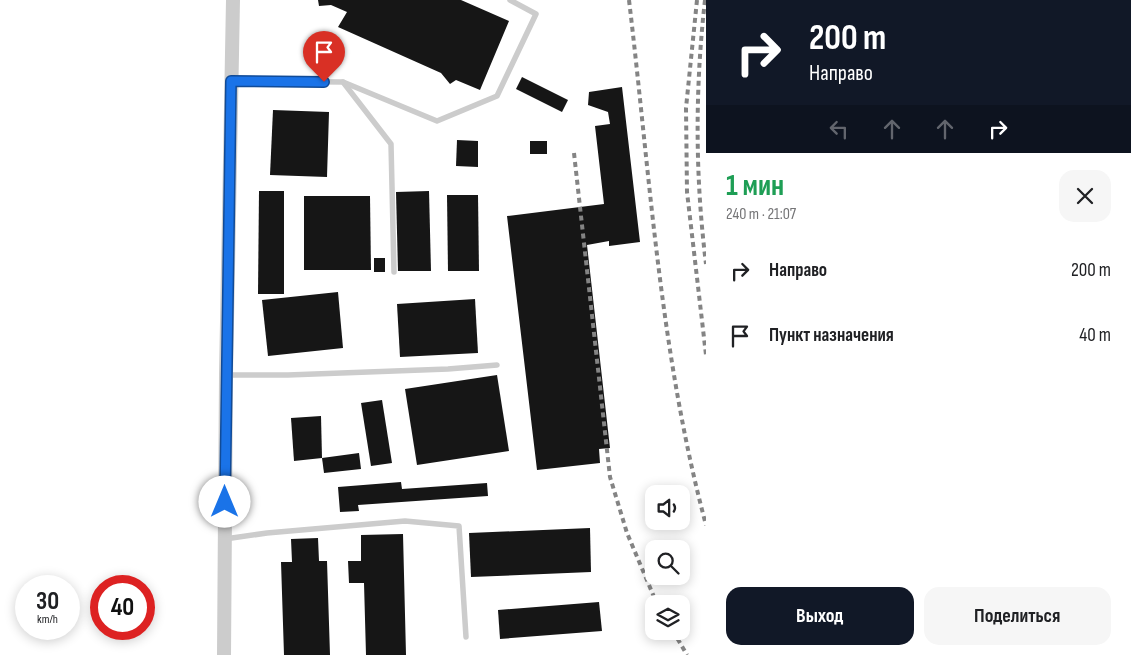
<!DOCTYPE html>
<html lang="ru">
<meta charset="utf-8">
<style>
body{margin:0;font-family:"Sofia Sans Condensed",sans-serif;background:#f6f6f6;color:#202124;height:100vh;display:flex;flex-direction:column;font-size:19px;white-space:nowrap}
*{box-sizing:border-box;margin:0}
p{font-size:16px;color:#757577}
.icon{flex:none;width:28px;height:28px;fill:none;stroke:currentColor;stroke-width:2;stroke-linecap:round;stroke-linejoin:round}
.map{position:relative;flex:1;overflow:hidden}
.panel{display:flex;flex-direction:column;background:#fff;width:425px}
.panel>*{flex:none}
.banner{background:#111827;color:#fff;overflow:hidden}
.fabs{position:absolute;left:645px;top:485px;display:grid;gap:10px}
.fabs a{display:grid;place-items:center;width:45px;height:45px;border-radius:10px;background:#fff;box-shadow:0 2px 12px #0003;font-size:25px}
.speed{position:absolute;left:15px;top:575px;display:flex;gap:10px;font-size:25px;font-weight:700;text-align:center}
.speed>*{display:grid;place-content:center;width:65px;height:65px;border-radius:50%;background:#fff;box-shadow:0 2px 12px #0003;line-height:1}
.speed small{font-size:12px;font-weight:400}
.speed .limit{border:8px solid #d22;background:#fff;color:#111}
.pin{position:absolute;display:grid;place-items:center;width:42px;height:42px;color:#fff;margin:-51px -21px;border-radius:50% 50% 50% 0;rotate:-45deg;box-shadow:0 0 5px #0007}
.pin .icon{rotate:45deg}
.me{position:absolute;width:55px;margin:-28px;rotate:0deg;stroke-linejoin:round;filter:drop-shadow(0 0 4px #0008)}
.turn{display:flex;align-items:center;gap:18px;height:105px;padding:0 20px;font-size:22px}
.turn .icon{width:65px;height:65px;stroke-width:2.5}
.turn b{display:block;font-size:35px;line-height:42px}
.lanes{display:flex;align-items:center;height:48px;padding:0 20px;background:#0003;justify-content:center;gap:25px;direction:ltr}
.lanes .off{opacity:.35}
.round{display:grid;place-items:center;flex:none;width:52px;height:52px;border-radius:15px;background:#f6f6f6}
.headline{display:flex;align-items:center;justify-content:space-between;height:85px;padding:0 20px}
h1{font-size:30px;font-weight:700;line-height:38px;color:#1e9e55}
.button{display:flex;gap:10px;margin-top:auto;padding:10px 20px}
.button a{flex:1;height:58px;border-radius:15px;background:#111827;color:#fff;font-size:20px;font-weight:700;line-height:58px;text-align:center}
.button a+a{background:#f6f6f6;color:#202124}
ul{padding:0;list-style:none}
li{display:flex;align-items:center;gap:15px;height:65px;padding:0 20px}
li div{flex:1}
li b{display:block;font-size:19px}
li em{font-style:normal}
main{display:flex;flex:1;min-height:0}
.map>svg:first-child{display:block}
</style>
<main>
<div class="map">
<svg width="706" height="655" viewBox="0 0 706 655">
<rect width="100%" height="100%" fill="#fff"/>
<g fill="#161616">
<polygon points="318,0 461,0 509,21 480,90 456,80 450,84 441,73 338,27 347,12 331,5 319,6"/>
<polygon points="522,77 568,100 562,112 516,89"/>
<polygon points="622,87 640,242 609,246 609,241 587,245 610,448 599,449 600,463 537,470 507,216 604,204 595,126 610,124 608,112 588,105 589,92"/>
<polygon points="273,110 329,112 327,177 270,175"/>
<polygon points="457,140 478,141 478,167 456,166"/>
<rect x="530" y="141" width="17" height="13"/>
<polygon points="259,191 284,191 284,294 258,294"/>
<polygon points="429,191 431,271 398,271 396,192"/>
<polygon points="447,195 478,195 479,271 448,271"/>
<polygon points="304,196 370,196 371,270 304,270"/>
<rect x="374" y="258" width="11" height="14"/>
<polygon points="338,292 343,348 268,356 262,300"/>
<polygon points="475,299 478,353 400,357 397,304"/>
<polygon points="497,375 509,451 417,465 405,389"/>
<polygon points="382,400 392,463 371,466 361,403"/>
<polygon points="321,416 322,458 294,461 291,418"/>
<polygon points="359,453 361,469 324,473 322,458"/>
<polygon points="401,482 402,489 487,483 488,496 358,505 359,511 340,512 338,487"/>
<polygon points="590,528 591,572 471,577 469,533"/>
<polygon points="403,534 406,655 366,655 364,583 349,583 348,561 361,561 361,535"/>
<polygon points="318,538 319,561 327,561 330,655 284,655 281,562 292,562 291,539"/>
<polygon points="599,602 602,631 500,639 498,610"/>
</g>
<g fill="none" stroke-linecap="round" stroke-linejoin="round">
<g stroke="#ccc" stroke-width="5.5">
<polyline points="231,81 343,82 391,144 394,272"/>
<polyline points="343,82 437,121 497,96 536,14 510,0"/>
<polyline points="226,375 288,375 448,369 497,365"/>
<polyline points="225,539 267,533 405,521 459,526 466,637"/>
</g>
<polyline stroke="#ccc" stroke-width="14" points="224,655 226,375 233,0"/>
<g stroke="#848484" stroke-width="4" stroke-dasharray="5 4" stroke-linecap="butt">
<path d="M629,0C650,175 660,354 706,525"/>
<polyline points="697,0 686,108 687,192 706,355"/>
<path d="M705,0C695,88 695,176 706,264"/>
<polyline points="574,153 610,477 627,533 657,604"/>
<polyline points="673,631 687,655"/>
</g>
</g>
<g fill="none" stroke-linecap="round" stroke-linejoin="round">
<defs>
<polyline id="route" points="225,502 231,81 324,82"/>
</defs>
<use href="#route" stroke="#114b97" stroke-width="12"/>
<use href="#route" stroke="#1a73e8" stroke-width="9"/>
</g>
</svg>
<div class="fabs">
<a><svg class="icon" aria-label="sound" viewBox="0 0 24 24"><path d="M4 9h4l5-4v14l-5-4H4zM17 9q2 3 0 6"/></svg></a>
<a><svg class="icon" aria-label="search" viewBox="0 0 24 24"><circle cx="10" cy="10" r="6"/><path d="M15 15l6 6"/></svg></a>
<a><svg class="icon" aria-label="layers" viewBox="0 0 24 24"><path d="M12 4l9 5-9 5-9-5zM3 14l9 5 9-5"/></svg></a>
</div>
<div class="speed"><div>30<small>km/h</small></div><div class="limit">40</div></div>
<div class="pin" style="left:324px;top:82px;background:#d93025"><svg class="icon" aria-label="arrive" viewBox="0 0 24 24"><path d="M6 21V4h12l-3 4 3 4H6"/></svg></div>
<svg class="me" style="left:225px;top:502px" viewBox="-20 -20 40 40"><circle r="19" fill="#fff"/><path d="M0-13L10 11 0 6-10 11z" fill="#1a73e8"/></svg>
</div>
<section class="panel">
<div class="banner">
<div class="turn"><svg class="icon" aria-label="right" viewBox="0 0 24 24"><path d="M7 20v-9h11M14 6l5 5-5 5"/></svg><div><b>200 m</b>Направо</div></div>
<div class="lanes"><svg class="icon off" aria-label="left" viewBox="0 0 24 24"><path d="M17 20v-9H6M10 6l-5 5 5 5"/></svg><svg class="icon off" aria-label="ahead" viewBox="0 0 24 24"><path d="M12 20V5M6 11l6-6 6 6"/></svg><svg class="icon off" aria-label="ahead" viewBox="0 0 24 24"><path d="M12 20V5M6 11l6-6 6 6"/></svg><svg class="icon" aria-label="right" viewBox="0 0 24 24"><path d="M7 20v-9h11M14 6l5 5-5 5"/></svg></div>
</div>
<div class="headline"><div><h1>1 мин</h1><p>240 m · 21:07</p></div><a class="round"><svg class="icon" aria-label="close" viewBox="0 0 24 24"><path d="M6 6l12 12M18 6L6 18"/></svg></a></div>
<ul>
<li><svg class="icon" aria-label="right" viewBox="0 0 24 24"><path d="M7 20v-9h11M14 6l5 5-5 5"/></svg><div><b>Направо</b></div><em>200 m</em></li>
<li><svg class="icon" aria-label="arrive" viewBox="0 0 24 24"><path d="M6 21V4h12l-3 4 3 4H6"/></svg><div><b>Пункт назначения</b></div><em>40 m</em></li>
</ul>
<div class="button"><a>Выход</a><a>Поделиться</a></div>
</section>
</main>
